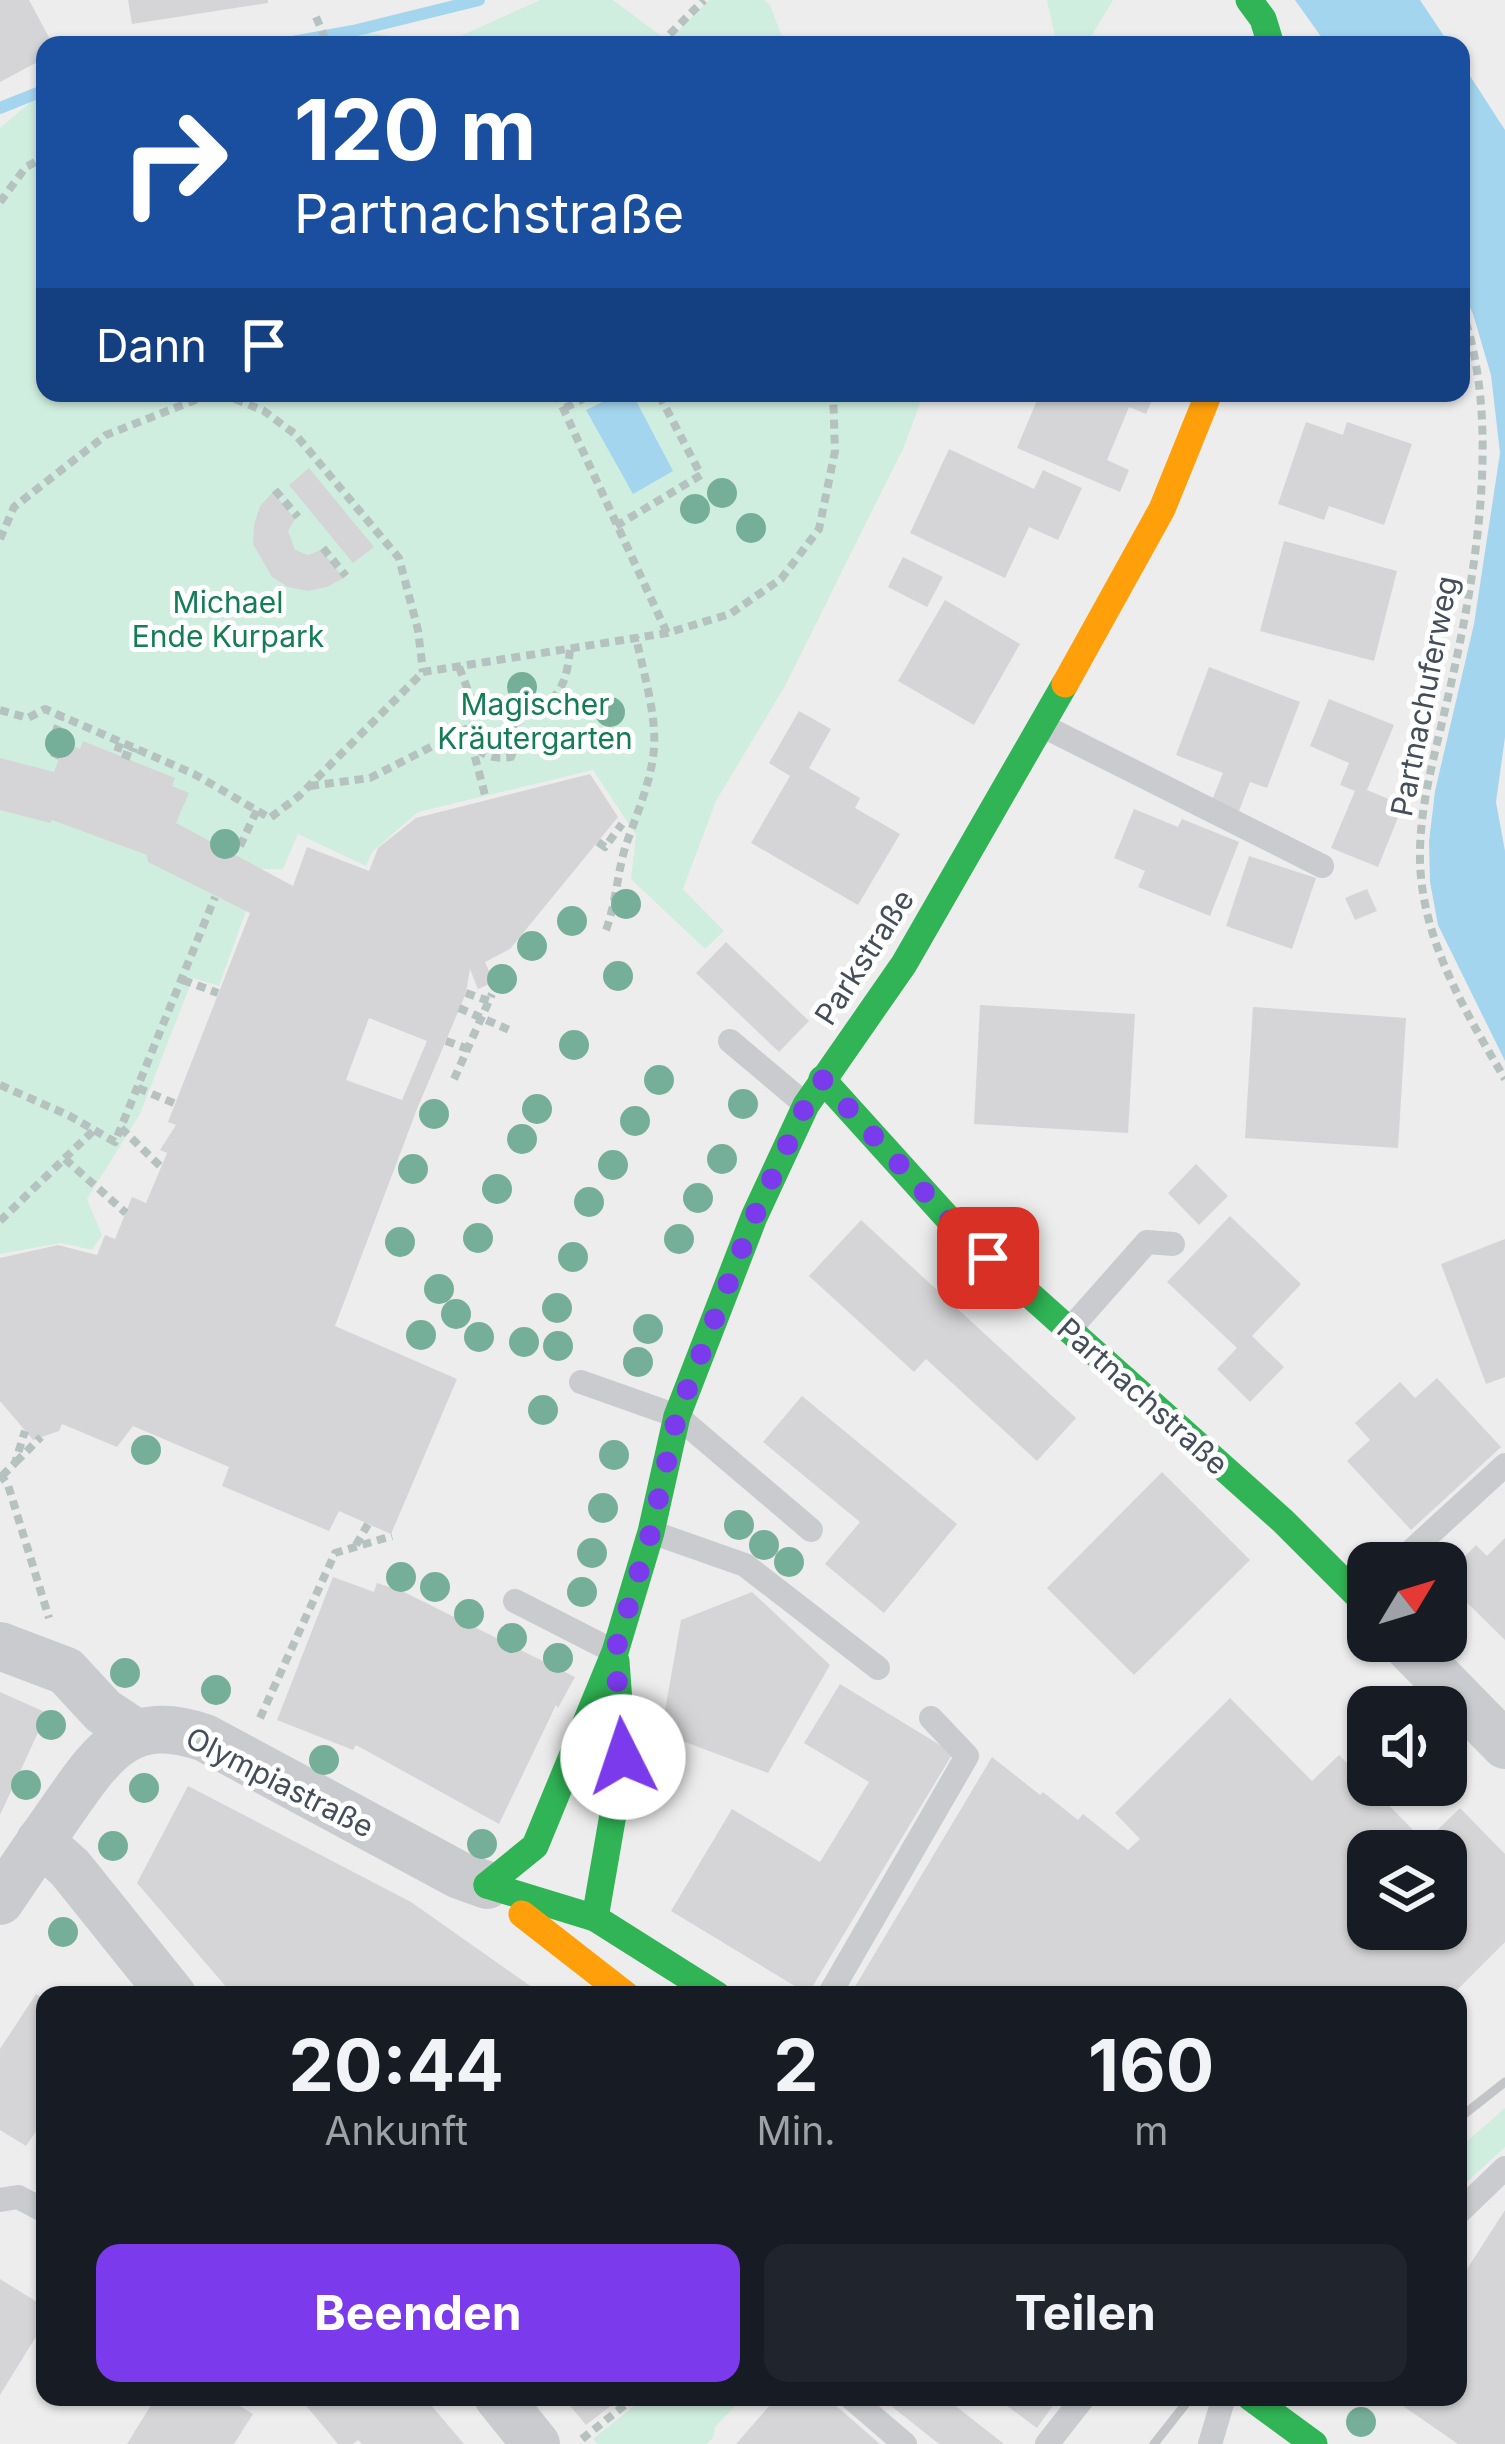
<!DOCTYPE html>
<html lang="de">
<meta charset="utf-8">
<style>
body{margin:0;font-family:Inter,sans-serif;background:#20242c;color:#f1f3f6;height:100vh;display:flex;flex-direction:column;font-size:45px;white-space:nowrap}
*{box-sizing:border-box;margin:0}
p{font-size:39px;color:#9ea1a6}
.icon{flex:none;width:66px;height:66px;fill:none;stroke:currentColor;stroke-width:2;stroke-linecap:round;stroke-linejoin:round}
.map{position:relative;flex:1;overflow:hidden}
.drawer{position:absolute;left:36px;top:1986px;width:1431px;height:420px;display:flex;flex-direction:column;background:#171b24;border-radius:24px;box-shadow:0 3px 9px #0004}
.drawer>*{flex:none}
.guide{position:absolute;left:36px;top:36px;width:1434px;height:366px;border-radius:24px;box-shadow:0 3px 9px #0004;background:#1a4fa0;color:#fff;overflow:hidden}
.needle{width:78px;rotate:52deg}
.buttons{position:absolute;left:1347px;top:1542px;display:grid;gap:24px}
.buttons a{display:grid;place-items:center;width:120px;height:120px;border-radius:24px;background:#171b24;box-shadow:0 3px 9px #0004;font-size:60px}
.pin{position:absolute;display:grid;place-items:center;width:102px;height:102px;color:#fff;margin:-51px;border-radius:24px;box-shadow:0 6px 18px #0006}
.me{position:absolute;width:132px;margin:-66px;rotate:356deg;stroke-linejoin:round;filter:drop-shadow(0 0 9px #0008)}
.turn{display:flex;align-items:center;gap:42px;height:252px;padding:0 60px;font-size:54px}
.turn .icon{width:156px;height:156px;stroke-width:2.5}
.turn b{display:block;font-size:84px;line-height:102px}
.then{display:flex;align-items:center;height:114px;padding:0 60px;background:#0003;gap:24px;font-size:45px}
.eta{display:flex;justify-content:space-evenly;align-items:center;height:204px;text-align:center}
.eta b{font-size:72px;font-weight:700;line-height:84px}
.cta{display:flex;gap:24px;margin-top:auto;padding:24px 60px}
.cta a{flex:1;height:138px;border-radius:24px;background:#7c3aed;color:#fff;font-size:48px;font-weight:700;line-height:138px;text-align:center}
.cta a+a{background:#20242c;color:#f1f3f6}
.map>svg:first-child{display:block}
</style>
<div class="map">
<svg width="1505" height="2444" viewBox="0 0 1505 2444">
<rect width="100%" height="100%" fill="#eeeded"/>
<g fill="#d0eedf">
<polygon points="540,0 613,0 673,45 276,45 353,31 445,43"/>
<polygon points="709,0 764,0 770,5 785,45 680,45 672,37"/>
<polygon points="1047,0 1113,0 1086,45 1057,45"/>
<polygon points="45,90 45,393 924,393 903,449 785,686 716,801 683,889 724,931 705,949 631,879 636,835 593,770 418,812 372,852 366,866 298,834 283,869 261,869 219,986 193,978 140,1114 87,1199 102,1235 92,1250 61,1243 0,1254 0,128"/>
<polygon points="1505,2108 1505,2147 1458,2190 1458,2149"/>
<polygon points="645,2397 744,2397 715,2427 713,2438 706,2444 598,2444 593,2439"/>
</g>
<g fill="#a4d5ee">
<polygon points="1295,0 1420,0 1450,45 1327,45"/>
<polygon points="1461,62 1505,130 1505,737 1496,802 1505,851 1505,1061 1438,925 1430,882 1429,842 1435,791 1474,624 1500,453 1491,375 1473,314 1461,288"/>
<polygon points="621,393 632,393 673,471 633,494 586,410"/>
</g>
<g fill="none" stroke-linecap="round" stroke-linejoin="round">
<g stroke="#a4d5ee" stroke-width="12">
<polyline points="276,45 353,31 479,0"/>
<polyline points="0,108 45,90"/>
</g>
</g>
<g fill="#d5d5d7" fill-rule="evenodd">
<polygon points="0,0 29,0 53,45 45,45 45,58 0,82"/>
<polygon points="128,0 268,0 268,3 132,24"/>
<polygon points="1040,393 1155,393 1146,414 1129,407 1107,460 1129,470 1120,492 1017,448"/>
<polygon points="1306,422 1343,435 1347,422 1412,444 1384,525 1329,506 1324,520 1278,504"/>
<polygon points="949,449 1034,489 1043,470 1082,488 1058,540 1029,527 1005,578 910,533"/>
<polygon points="309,468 374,547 353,563 289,485"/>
<polygon points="273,492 295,519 288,531 295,550 308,555 321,550 344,578 327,587 308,591 288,587 272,577 253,544 254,525 260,506"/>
<polygon points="1284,541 1397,571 1374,661 1260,631"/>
<polygon points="903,557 943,577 927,607 888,587"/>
<polygon points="945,600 1020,644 974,725 898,681"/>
<polygon points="1209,667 1300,702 1267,788 1250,782 1239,811 1212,800 1223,773 1176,755"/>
<polygon points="1329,699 1394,725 1367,790 1403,805 1378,867 1331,848 1355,791 1340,785 1349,763 1310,746"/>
<polygon points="799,711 831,729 809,768 860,798 855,808 900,834 858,905 751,843 790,776 769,763"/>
<path d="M83,741L175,778L172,786L189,793L176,823L293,886L307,847L369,871L378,848L416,818L590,774L618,817L510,949L485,962L494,982L478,989L470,969L466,993L417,1109L335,1326L457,1379L391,1534L339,1511L329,1531L222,1486L229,1467L133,1426L117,1447L62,1424L59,1431L33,1440L0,1401V1258L58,1245L97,1255L105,1235L115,1239L132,1197L146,1203L167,1153L160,1150L176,1125L168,1122L250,913L148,862L147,855L52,820L50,823L0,810V758L54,772L65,742L80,749ZM369,1018L427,1041L402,1100L346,1080Z"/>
<polygon points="1134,809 1178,827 1182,819 1239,842 1210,916 1138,887 1145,871 1114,858"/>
<polygon points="1249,856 1316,878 1292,949 1226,926"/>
<polygon points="1367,889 1377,911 1355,920 1345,898"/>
<polygon points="726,942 809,1021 779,1052 696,973"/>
<polygon points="980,1005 1135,1014 1128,1133 974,1124"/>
<polygon points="1253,1007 1406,1018 1398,1148 1245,1138"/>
<polygon points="1196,1164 1228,1196 1199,1225 1168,1193"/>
<polygon points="1230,1216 1301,1284 1252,1336 1284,1367 1250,1402 1217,1369 1237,1348 1167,1282"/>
<polygon points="861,1220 1076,1418 1037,1461 926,1359 914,1372 809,1276"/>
<polygon points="1505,1239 1505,1377 1486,1384 1441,1264"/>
<polygon points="1437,1378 1501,1447 1411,1530 1347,1461 1370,1440 1355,1423 1400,1382 1415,1398"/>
<polygon points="802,1396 957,1524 884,1613 825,1564 860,1522 763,1442"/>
<polygon points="1162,1472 1250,1560 1134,1675 1047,1588"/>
<polygon points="1505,1538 1505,1640 1446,1582 1446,1576 1476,1545 1487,1556"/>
<polygon points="333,1577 374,1592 377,1583 402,1591 575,1677 558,1708 556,1705 499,1824 356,1745 353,1750 277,1720"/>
<polygon points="752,1592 830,1665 768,1773 661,1733 681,1620"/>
<polygon points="840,1684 953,1753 808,1994 671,1911 732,1809 820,1862 869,1782 804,1743"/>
<polygon points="0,1692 47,1713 0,1815"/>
<path d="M1230,1698L1312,1781L1339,1755L1425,1842L1460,1808L1505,1854V1942L1452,1995H850L992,1757L1040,1795L1043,1792L1078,1820L1083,1814L1128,1850L1140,1839L1115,1813ZM1368,1851H1446V1929H1368Z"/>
<polygon points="188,1786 411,1902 543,1995 233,1995 137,1883"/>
<polygon points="36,1994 45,2000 45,2118 26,2146 0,2130 0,2049"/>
<polygon points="1505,2210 1505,2444 1458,2444 1390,2397 1458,2397 1458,2283"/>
<polygon points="0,2279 45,2307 45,2322 0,2395"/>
<polygon points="156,2397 225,2397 253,2414 234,2444 127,2444"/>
<polygon points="299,2397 424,2397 464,2444 362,2444 358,2440 353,2444 338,2444"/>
<polygon points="563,2397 622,2397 586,2425"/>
<polygon points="777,2397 826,2397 880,2444 736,2444"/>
<polygon points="880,2397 944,2397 1004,2444 939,2444"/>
<polygon points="995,2397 1059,2397 1037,2428"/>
</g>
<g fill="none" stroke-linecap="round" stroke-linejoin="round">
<g stroke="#b5c2c0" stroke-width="8" stroke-dasharray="9 6" stroke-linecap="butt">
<polyline points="316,17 328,45"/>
<polyline points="659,45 704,0"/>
<polyline points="0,202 26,167 45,157"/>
<path d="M1461,308C1505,427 1473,592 1444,714C1431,770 1414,828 1422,886C1431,955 1470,1020 1505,1079"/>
<polyline points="221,393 264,411 295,434 399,558 418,630 423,672"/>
<polyline points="556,393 667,633"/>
<polyline points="565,408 594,393"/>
<polyline points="275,490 298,517"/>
<polyline points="616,526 701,475 658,393"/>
<polyline points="0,539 14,507 106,435 213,393"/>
<polyline points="323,548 346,576"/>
<path d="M459,667L477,714L469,732C476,754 489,760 511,757L517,742L509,716L493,708L477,714"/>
<polyline points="0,710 28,718 45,709 194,774 270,818 299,796 423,672 667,633 730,614 781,579 819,529 835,451 833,393"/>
<path d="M514,724C553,702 566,695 570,649"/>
<polyline points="471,742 486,799"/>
<polyline points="120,743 117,752 131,757 134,748"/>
<polyline points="60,756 49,751 61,717"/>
<polyline points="310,786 370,778 468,728"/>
<polyline points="598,842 605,847 622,824"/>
<polyline points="240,846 257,810"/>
<path d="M606,930C616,903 617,875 625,848C638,809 657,771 654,730C652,699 642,667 636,637"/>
<polyline points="183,980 218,993"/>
<polyline points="466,993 489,1001"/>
<polyline points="459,1008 514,1032"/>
<polyline points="446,1041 468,1049"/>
<polyline points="454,1079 492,994"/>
<polyline points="0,1085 68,1115 115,1142 215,897"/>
<polyline points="138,1088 176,1104"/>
<polyline points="121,1128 161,1167"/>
<polyline points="65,1159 126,1213"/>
<polyline points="0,1221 94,1130"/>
<polyline points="16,1462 41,1437"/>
<polyline points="0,1474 8,1485 49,1618"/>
<polyline points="2,1476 15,1463 25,1431"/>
<polyline points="356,1545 368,1524"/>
<polyline points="260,1718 335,1553 392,1536"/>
<polyline points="582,2439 635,2397"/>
</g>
<g stroke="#c9cbce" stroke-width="24">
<polyline points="1045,727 1322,866"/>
<polyline points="730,1041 806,1105"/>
<polyline points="1070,1329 1147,1242 1173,1244"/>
<polyline points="581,1382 677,1416 811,1530"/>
<polyline points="651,1532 745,1565 878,1668"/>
<polyline points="1398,1563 1505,1465"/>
<polyline points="515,1601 613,1651"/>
<polyline points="829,1995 967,1756 931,1718"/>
<polyline points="0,2200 18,2197 45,2211"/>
<polyline points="1458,2213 1505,2168"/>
<polyline points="850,2397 905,2444"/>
<polyline points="1047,2444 1084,2397"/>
<polyline points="1210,2444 1224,2397"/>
</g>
<g stroke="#c9cbce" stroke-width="48">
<polyline points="1403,1641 1505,1745"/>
<polyline points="0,1646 66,1671 103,1711 136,1733"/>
<polyline points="40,1841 70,1868 172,1995"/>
<path d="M0,1901C21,1870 42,1839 63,1809C103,1752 129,1711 205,1738L459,1875L487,1885"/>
<polyline points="498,2397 536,2444"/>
</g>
<g stroke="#30b455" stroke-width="27">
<polyline points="1249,0 1263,19 1271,45"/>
<polyline points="822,1079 964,1236 1283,1521 1368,1606"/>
<polyline points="487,1885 535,1846 615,1652 651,1532 677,1416 754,1217 806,1105 904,964 1065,684"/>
<polyline points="487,1885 595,1918 717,1995"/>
<polyline points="595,1918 623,1757 616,1661"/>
<polyline points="1250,2397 1314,2444"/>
</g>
<g stroke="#ff9f0a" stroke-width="27">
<polyline points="1065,684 1162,509 1209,393"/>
<polyline points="522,1914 626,1995"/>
</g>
<g stroke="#c3c4c7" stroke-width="9">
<polyline points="1458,2119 1505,2082"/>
<polyline points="1154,2444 1191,2397"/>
</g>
</g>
<g fill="#76af99">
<circle cx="722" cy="493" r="15"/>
<circle cx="695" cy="509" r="15"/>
<circle cx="751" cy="528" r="15"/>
<circle cx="522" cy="687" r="15"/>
<circle cx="610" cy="712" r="15"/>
<circle cx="60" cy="743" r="15"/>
<circle cx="225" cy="844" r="15"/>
<circle cx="626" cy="904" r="15"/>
<circle cx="572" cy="921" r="15"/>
<circle cx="532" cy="946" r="15"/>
<circle cx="618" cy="976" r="15"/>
<circle cx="502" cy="979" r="15"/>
<circle cx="574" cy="1045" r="15"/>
<circle cx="659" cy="1080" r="15"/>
<circle cx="743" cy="1104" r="15"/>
<circle cx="537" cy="1109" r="15"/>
<circle cx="434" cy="1114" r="15"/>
<circle cx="635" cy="1121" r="15"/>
<circle cx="522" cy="1139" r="15"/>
<circle cx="722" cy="1159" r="15"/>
<circle cx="613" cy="1165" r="15"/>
<circle cx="413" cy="1169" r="15"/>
<circle cx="497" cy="1189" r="15"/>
<circle cx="698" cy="1198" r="15"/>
<circle cx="589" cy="1202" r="15"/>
<circle cx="478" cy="1238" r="15"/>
<circle cx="679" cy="1239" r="15"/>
<circle cx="400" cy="1242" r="15"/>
<circle cx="573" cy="1257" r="15"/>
<circle cx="439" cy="1289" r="15"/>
<circle cx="557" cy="1308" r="15"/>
<circle cx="456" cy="1314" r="15"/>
<circle cx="648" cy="1329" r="15"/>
<circle cx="421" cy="1335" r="15"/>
<circle cx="479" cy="1337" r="15"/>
<circle cx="524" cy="1342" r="15"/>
<circle cx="558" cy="1346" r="15"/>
<circle cx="638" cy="1362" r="15"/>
<circle cx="543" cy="1410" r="15"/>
<circle cx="146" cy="1450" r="15"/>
<circle cx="614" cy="1455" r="15"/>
<circle cx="603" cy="1508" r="15"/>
<circle cx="739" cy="1525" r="15"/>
<circle cx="764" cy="1545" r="15"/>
<circle cx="592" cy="1553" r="15"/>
<circle cx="789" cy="1562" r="15"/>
<circle cx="401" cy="1577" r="15"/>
<circle cx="435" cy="1587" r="15"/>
<circle cx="582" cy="1592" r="15"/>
<circle cx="469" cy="1614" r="15"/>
<circle cx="512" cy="1638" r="15"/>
<circle cx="558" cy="1658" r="15"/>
<circle cx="125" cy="1673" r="15"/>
<circle cx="216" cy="1690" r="15"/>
<circle cx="51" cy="1725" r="15"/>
<circle cx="324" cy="1760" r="15"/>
<circle cx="26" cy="1785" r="15"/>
<circle cx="144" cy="1788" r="15"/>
<circle cx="482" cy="1844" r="15"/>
<circle cx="113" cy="1846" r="15"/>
<circle cx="63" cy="1932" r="15"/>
<circle cx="1361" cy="2422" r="15"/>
</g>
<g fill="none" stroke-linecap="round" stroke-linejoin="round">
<polyline stroke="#7c3aed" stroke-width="21" stroke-dasharray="0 37.8" points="623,1757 615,1652 651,1532 677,1416 754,1217 806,1105 822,1079 964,1236 988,1258"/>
</g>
<g text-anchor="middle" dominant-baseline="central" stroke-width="10" stroke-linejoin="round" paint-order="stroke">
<g font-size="30" fill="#147d55" stroke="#fff">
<text x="228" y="602">Michael<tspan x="228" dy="34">Ende Kurpark</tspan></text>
<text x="535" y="704">Magischer<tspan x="535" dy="34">Kräutergarten</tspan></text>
</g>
<g font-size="30" fill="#444d5a" stroke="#fff">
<text transform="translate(1424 696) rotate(-79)">Partnachuferweg</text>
<text transform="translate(864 957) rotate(-57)">Parkstraße</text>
<text transform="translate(1143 1396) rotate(42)">Partnachstraße</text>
<text transform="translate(280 1782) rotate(27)">Olympiastraße</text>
</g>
</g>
</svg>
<div class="buttons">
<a><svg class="needle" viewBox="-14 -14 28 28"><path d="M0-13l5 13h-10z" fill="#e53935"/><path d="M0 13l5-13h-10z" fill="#9ea1a6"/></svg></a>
<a><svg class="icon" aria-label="sound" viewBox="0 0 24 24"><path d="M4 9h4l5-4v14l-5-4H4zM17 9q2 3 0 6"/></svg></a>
<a><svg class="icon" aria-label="layers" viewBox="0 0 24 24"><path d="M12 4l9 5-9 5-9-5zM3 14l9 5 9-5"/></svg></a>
</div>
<div class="pin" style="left:988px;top:1258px;background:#d93025"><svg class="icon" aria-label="arrive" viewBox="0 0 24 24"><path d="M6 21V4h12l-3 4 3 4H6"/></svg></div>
<svg class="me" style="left:623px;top:1757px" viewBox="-20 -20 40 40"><circle r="19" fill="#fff"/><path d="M0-13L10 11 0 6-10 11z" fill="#7c3aed"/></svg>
<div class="guide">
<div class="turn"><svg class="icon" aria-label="right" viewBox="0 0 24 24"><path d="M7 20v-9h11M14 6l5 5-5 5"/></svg><div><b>120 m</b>Partnachstraße</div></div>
<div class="then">Dann<svg class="icon" aria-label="arrive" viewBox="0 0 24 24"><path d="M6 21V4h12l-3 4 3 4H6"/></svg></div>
</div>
<section class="drawer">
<div class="eta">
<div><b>20:44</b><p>Ankunft</p></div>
<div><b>2</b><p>Min.</p></div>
<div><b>160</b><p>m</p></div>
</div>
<div class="cta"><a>Beenden</a><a>Teilen</a></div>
</section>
</div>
